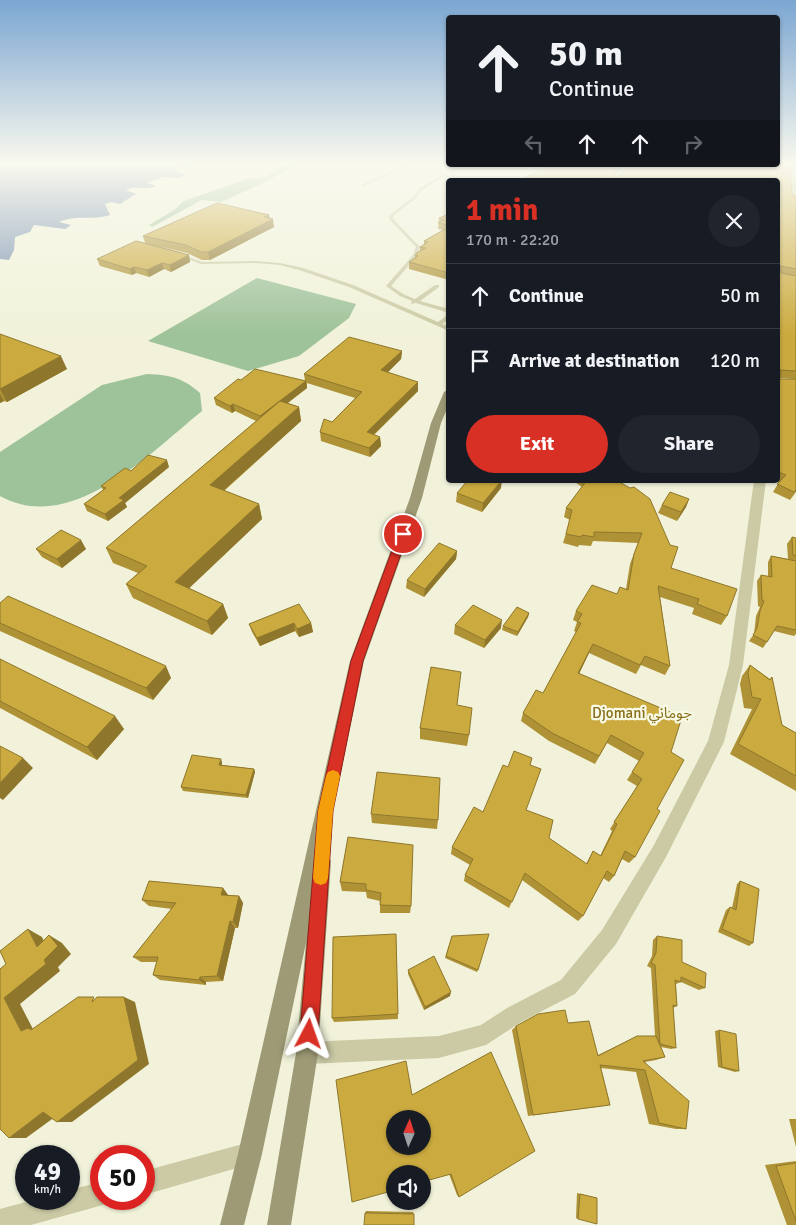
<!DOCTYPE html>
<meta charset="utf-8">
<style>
body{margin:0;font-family:Signika,"Noto Sans Arabic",sans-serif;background:#20242c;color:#f1f3f6;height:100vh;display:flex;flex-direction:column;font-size:19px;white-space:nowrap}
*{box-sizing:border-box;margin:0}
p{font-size:16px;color:#9ea1a6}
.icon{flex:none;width:28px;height:28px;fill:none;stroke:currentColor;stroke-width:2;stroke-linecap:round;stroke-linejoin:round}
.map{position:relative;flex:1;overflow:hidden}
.sheet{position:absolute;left:446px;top:178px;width:334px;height:305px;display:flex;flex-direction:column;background:#171b24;border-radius:5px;box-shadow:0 1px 4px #0004}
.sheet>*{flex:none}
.guide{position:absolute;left:446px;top:15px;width:334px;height:152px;border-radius:5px;box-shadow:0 1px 4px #0004;background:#171b24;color:#f1f3f6;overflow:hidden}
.needle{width:32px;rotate:3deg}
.tools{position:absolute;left:386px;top:1110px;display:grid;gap:10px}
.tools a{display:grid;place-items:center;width:45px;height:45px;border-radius:50%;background:#171b24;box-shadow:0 1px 4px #0004;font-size:25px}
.speed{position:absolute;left:15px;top:1145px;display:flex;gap:10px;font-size:25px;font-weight:700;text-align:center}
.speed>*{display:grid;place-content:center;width:65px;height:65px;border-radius:50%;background:#171b24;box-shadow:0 1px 4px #0004;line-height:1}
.speed small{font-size:12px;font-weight:400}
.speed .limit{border:8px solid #d22;background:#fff;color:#111}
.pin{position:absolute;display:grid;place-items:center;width:42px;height:42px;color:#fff;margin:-21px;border:2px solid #fff;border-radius:50%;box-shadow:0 1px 5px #0007}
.me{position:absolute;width:55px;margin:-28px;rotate:4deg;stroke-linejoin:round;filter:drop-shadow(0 0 4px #0008)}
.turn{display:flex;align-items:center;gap:18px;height:105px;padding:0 20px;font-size:22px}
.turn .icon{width:65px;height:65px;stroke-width:2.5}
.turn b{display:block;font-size:35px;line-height:42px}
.lanes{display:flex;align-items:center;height:48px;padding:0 20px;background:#0003;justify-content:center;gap:25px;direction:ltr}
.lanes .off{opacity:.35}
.round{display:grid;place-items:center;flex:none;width:52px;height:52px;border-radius:26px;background:#20242c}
.summary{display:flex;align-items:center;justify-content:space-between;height:85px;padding:0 20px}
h1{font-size:30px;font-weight:700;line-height:38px;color:#d93025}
.button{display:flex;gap:10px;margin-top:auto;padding:10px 20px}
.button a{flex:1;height:58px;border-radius:30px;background:#d93025;color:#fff;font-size:20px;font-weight:700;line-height:58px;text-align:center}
.button a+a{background:#20242c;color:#f1f3f6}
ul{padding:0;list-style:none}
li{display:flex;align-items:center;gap:15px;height:65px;padding:0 20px;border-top:1px solid #363941}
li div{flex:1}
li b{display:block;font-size:19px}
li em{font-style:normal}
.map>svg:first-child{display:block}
</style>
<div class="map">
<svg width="796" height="1225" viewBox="0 0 796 1225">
<rect width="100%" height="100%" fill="#f1f2d9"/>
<g fill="#9ec299">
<polygon points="289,163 300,163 263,183 221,202 202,200 152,227 149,225 174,210 184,201 247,179 265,177"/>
<polygon points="257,278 356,304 349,318 299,356 248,371 148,341"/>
<path d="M147,374C171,375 183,378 200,393L202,411C151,452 72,536 0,496V452L102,385Z"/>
</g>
<path fill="#7790b1" d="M0,163H198L192,164L187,169L178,166L173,169L186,175L179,178L162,177L147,183L156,186C146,191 135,184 126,190L136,194L120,204L111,202L105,204L110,215C92,221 77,214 59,222L71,225L65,229L34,225L30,232L15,237L14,250L9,260L0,259Z"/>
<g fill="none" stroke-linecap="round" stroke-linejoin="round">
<g fill="#cbcaa5" fill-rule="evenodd">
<polygon points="408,163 413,163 364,186 361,185"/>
<polygon points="447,172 450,173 422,190 415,199 393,216 393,219 420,247 417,256 391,286 403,294 415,299 435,285 439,285 439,287 420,301 449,309 449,313 416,303 411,304 412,301 400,296 386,286 413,255 416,247 390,220 389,216 413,197 420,188"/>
<polygon points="181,254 202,262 255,261 280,263 303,268 353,285 438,322 449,314 449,319 442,324 449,327 449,331 349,287 299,270 280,265 255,263 201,264 179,256 179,254"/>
</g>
<g fill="#cbcaa5" fill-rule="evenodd">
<polygon points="796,163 796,202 791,200 789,182 793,164"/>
<polygon points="754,480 766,480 743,665 724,742 666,857 616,944 575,994 521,1022 486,1045 439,1058 307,1064 299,1061 296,1053 299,1045 307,1042 439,1036 481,1025 507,1008 561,980 602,930 654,845 708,741 729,665"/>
<polygon points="250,1142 258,1146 262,1154 258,1162 144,1195 144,1171"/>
<polygon points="101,1182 101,1199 111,1199 110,1203 31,1225 0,1225 0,1209 37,1199 69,1199 69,1190"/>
</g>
<g fill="#9e9a76" fill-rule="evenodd">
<polygon points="627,165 633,165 619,180 613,180"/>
<polygon points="449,389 449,404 441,423 422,498 364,661 324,853 328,855 331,861 318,1053 291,1225 267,1225 296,1053 306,943 262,1154 244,1225 220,1225 238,1154 350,661 410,498 431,423 444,392"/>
</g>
</g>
<g fill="#af9236">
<polygon points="778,163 793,163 792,163 790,176 792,194 796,197 796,379 780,378 780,379 796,379 796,492 790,500 773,492 779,482 773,480 778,480 778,180 520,180 545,168 522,165 624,165 616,175 620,176"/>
<polygon points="449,214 449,280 409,269 409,262 415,258 415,255 420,251 420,247 424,245 424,241 443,230 438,229 439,218"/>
<polygon points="270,219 274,227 210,260 202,260 187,253 157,246 189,255 190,262 171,272 164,269 149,277 136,273 132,275 100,266 97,259 145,243 143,236"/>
<polygon points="0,334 67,369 7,402 4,401 0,403"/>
<polygon points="402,351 401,359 388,372 418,391 374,435 380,437 381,446 370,457 321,441 320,432 332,422 355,398 307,383 307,388 288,403 299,407 301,421 224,491 259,504 262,519 189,588 223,604 228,618 212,635 133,598 126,584 138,573 113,563 106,548 256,421 235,411 232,413 216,405 214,398 241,380 305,381 304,374"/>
<polygon points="169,467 125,503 127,507 108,521 87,511 84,504 103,490 101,486 131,471"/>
<polygon points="572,480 616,480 671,568 727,616 721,625 692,614 694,608 660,597 670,666 665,675 641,665 636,674 589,653 579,674 671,752 657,809 635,857 629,863 622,859 614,876 609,882 603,878 583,916 578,921 522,880 509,908 464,881 465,875 470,865 451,854 452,847 483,812 508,767 530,765 526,810 549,838 586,864 593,851 600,856 612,831 610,829 637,786 627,780 639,761 607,743 595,764 549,741 521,721 523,713 543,693 576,632 574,631 577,622 573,620 576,611 617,594 626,589 630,564 638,543 593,541 591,546 579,545 578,547 563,543 570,520 564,517 566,508 582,487"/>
<polygon points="501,488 482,512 456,502 457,493"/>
<polygon points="689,499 686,507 677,521 658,513 662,505"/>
<polygon points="792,537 796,538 796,634 794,636 774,631 763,648 749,641 754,634 756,616 760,607 758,606 757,581 761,575 768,577 768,562 771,556 788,559 787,544"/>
<polygon points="36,549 86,549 62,568 42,557"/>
<polygon points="457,551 456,559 424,597 406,588 407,580"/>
<polygon points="0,603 171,678 153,700 0,631"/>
<polygon points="529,613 528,617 517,636 502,630 503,626"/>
<polygon points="311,623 313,632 299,637 295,631 260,646 252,632 249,624"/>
<polygon points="455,625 501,628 484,648 454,634"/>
<polygon points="0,659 124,729 97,760 0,708"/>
<polygon points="750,665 770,679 772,677 782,725 796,733 796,791 730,754 752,709 744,708 740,684 742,676"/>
<polygon points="457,705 469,735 467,746 420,739 420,728"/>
<polygon points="222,762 222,765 254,769 255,772 248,798 183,791 181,787"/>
<polygon points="371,814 438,820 437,829 372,823"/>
<polygon points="348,837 411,906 410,913 380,913 380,901 367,898 366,892 342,891 340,882"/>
<polygon points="740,881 753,943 749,946 718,932 726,910 730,907 732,908 737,884"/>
<polygon points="223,888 228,895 239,896 243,903 238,928 235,928 223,981 206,982 206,985 160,980 153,975 157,962 141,962 133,957 172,909 149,906 142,900"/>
<polygon points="396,934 398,1019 334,1022 332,1018"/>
<polygon points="452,936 478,970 477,972 445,958"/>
<polygon points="657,936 705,988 699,990 681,982 676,984 677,1006 673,1008 676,1048 671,1049 661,1047 665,1057 656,1060 645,1062 686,1129 676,1129 649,1124 636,1072 601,1068 610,1105 528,1116 512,1030 516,1026 598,1055 637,1036 655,1036 651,968 647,966 652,956 653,940"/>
<polygon points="408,970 450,996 424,1010 408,974"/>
<polygon points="719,1030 739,1071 735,1072 718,1067 715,1031"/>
<polygon points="491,1052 459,1197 457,1195 449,1174 412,1095"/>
<polygon points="789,1119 796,1119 796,1147"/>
<polygon points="796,1161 796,1225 787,1225 765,1165"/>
<polygon points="577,1193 597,1198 578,1219 576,1218"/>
<polygon points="366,1211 413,1212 414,1214 365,1213"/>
</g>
<g fill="#8e772c">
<polygon points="621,165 624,165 611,180 612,174"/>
<polygon points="269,215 270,220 273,219 274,227 210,260 208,252"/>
<polygon points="189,255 190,262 171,272 170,265"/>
<polygon points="162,263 164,269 149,277 147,270"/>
<polygon points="134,267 136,273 132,275 130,269"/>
<polygon points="402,351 401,359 381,379 381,370"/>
<polygon points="61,356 67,369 7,402 0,389"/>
<polygon points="306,381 307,388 261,423 260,416"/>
<polygon points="418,382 418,391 367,441 367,432"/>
<polygon points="0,394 4,401 0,403"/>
<polygon points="233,404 235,411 232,413 230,406"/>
<polygon points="299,407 301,421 214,499 210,485"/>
<polygon points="380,437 381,446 370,457 369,448"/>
<polygon points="167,460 169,467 125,503 127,507 108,521 105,514 119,498"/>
<polygon points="502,480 501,488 482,512 483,503"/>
<polygon points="689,499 686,507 677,521 681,512"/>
<polygon points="259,504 262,519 181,596 175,582"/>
<polygon points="81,540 86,549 62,568 57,559"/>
<polygon points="457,551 456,559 424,597 425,589"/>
<polygon points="223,604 228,618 212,635 207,621"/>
<polygon points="529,613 528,617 517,636 518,632"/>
<polygon points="502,620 501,628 484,648 485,640"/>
<polygon points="294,623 295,631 260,646 257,638"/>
<polygon points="311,623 313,632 299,637 297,629"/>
<polygon points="593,644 589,653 575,682 578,673"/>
<polygon points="166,666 171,678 153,700 146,688"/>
<polygon points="115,716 124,729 97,760 87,747"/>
<polygon points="23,758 33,768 3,800 0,798 0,783"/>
<polygon points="221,759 222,762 221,769 219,765"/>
<polygon points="254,769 255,772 248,798 246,795"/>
<polygon points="223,888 228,895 221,895"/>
<polygon points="239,896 243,903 238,928 233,922"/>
<polygon points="230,921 235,928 223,981 217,976"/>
<polygon points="28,929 42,937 50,954 49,935 62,943 71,954 58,967 60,971 20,1004 33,1029 21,1031 4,998 37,947"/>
<polygon points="200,977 206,982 206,985 199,980"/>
<polygon points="451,992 450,996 424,1010 425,1007"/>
<polygon points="124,997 135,1002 149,1064 72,1122 57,1122"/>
<polygon points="43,1112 59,1114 26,1138 9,1138"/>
</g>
<g fill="#cbaa3f" stroke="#8e772c" fill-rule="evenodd">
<polygon points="778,163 792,163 790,176 792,194 796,197 796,269 780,266 781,273 796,276 796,371 780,370 780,379 796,379 796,490 794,492 777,484 786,475 778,472 778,180 611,180 596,177 594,180 520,180 552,165 621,165 612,174 620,176 631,165 778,165"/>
<polygon points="217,203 269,215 264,217 273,219 208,252 201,252 186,245 143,236"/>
<polygon points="449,214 449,225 438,223 444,220 439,218"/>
<polygon points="449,227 449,273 409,262 418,256 415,255 418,252 426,248 420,247 428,242 424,241"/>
<polygon points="136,241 189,255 170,265 162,263 147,270 134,267 130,269 97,259"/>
<polygon points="0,334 61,356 0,389"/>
<polygon points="349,337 402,351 381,370 418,382 367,432 380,437 369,448 320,432 324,419 332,422 362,392 304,374"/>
<polygon points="255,369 306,381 260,416 233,404 230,406 214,398 238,379 241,380"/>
<polygon points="280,401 299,407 210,485 259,504 175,582 223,604 207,621 126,584 147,566 106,548"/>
<polygon points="148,455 167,460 119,498 124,500 105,514 84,504 106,488 101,486 125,468 131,471"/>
<polygon points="468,480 502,480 483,503 457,493"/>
<polygon points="587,480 616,480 630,488 634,487 650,499 670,545 678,547 671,568 737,589 727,616 697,604 699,599 658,586 670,666 645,656 640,665 593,644 578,673 682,717 671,752 684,760 657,809 660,811 635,857 625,851 614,876 607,871 583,916 525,873 512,902 465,875 473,859 452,847 474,807 483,812 503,765 508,767 514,751 532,758 530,765 541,769 526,810 553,820 549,838 587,864 593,851 601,856 617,824 614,822 642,779 632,772 644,753 611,735 599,756 552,733 523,713 536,690 543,693 581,623 577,622 582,614 576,611 592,585 617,594 620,587 628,590 634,554 642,533 594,532 594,537 582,535 581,537 566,534 572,510 566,508"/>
<polygon points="670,492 689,499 681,512 662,505"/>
<polygon points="61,530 81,540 57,559 36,549"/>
<polygon points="792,537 796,538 796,556 793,555"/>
<polygon points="439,543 457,551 425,589 407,580"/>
<polygon points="771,556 796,561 796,630 777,626 767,642 753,635 757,628 760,611 764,601 762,600 761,575 772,577"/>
<polygon points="8,596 166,666 146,688 0,623 0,603"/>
<polygon points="299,604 311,623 297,629 294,623 257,638 249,624"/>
<polygon points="473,605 502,620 485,640 455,625"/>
<polygon points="517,607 529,613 518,632 503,626"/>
<polygon points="0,659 115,716 87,747 0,701"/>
<polygon points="750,665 770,680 772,677 782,725 796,733 796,776 738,744 761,699 752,697 748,673"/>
<polygon points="431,667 461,672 457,705 472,708 469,735 420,728"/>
<polygon points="0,746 23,758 0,783"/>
<polygon points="192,755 221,759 219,765 254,769 246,795 181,787"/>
<polygon points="377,772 440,778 438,820 371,814"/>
<polygon points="348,837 413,845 411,906 380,905 381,893 366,890 366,884 340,882"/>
<polygon points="149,881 223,888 221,895 239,896 233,922 230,921 217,976 200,977 199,980 153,975 158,957 133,957 176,903 142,900"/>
<polygon points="740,881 759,889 753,943 722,929 730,907 736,910"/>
<polygon points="28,929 37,947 49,935 58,946 44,960 46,964 4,998 21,1031 28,1028 31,1030 78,997 94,997 92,1002 97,997 124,997 138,1060 57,1122 43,1112 9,1138 0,1129 0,969 6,964 0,951"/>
<polygon points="396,934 398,1014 332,1018 333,937"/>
<polygon points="489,934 478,970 446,956 452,936"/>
<polygon points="657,936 682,940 682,962 706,973 705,988 681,977 681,982 675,980 677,1006 673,1005 676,1048 660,1044 655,965 651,963 656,953"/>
<polygon points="434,956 451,992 425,1007 408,970"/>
<polygon points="565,1010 568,1023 589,1021 598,1056 637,1036 656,1036 665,1057 643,1061 689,1101 686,1129 659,1123 645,1070 600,1065 610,1105 533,1115 516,1026 538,1014"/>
<polygon points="719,1030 736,1034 739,1071 722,1067"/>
<path d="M491,1052L535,1151L459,1197L451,1174L422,1182V1174H395V1190L352,1202L336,1080L406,1061L412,1095ZM395,1119H422V1146H395Z"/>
<polygon points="796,1163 796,1221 776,1166"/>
<polygon points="580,1194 597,1198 597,1224 578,1219"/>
<polygon points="365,1213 414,1214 414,1225 364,1225"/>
</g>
<linearGradient id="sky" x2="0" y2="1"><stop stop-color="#7ba6d2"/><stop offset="0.49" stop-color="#f9f9ee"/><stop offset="1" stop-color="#f9f9ee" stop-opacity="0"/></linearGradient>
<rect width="796" height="334" fill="url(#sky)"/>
<polygon fill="#d93025" stroke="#8d1f18" points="403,531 408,534 363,661 333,811 318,1034 315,1040 309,1043 302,1040 300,1034 318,811 351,661 398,534"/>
<polygon fill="#f59e0b" points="333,770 338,772 340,776 333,811 328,878 326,883 321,885 315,883 313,878 318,811 326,776 328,772"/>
<g text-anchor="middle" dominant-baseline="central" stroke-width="4.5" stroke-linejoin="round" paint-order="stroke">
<g font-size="15" fill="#886f1c" stroke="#f9fae6">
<text x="642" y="713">Djomani جوماني</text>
</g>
</g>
</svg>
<div class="tools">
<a><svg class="needle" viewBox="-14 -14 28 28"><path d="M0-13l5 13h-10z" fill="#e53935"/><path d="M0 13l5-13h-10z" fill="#9ea1a6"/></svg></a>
<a><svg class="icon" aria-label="sound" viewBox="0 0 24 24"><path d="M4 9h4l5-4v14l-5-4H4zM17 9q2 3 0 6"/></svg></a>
</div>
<div class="speed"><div>49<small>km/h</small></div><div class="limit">50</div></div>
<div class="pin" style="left:403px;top:534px;background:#d93025"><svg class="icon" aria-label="arrive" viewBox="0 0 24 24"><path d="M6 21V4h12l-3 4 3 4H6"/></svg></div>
<svg class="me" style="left:309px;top:1034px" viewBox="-20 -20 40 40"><path d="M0-17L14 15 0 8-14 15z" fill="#d93025" stroke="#fff" stroke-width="4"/></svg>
<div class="guide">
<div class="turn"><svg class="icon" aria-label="ahead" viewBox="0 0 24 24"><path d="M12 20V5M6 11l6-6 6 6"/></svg><div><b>50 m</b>Continue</div></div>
<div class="lanes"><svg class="icon off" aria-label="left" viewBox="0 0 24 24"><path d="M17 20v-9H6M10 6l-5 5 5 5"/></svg><svg class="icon" aria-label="ahead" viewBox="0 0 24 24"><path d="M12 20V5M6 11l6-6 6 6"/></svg><svg class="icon" aria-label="ahead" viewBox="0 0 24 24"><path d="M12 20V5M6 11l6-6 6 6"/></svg><svg class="icon off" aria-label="right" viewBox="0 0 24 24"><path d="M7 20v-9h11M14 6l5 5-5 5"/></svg></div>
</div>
<section class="sheet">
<div class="summary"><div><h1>1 min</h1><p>170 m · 22:20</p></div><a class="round"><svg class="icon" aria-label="close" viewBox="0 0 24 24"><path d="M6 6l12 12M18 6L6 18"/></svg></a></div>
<ul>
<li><svg class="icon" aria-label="ahead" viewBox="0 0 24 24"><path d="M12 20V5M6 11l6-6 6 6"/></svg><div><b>Continue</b></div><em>50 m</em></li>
<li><svg class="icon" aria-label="arrive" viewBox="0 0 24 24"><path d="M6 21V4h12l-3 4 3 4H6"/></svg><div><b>Arrive at destination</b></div><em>120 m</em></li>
</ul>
<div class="button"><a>Exit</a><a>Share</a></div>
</section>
</div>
